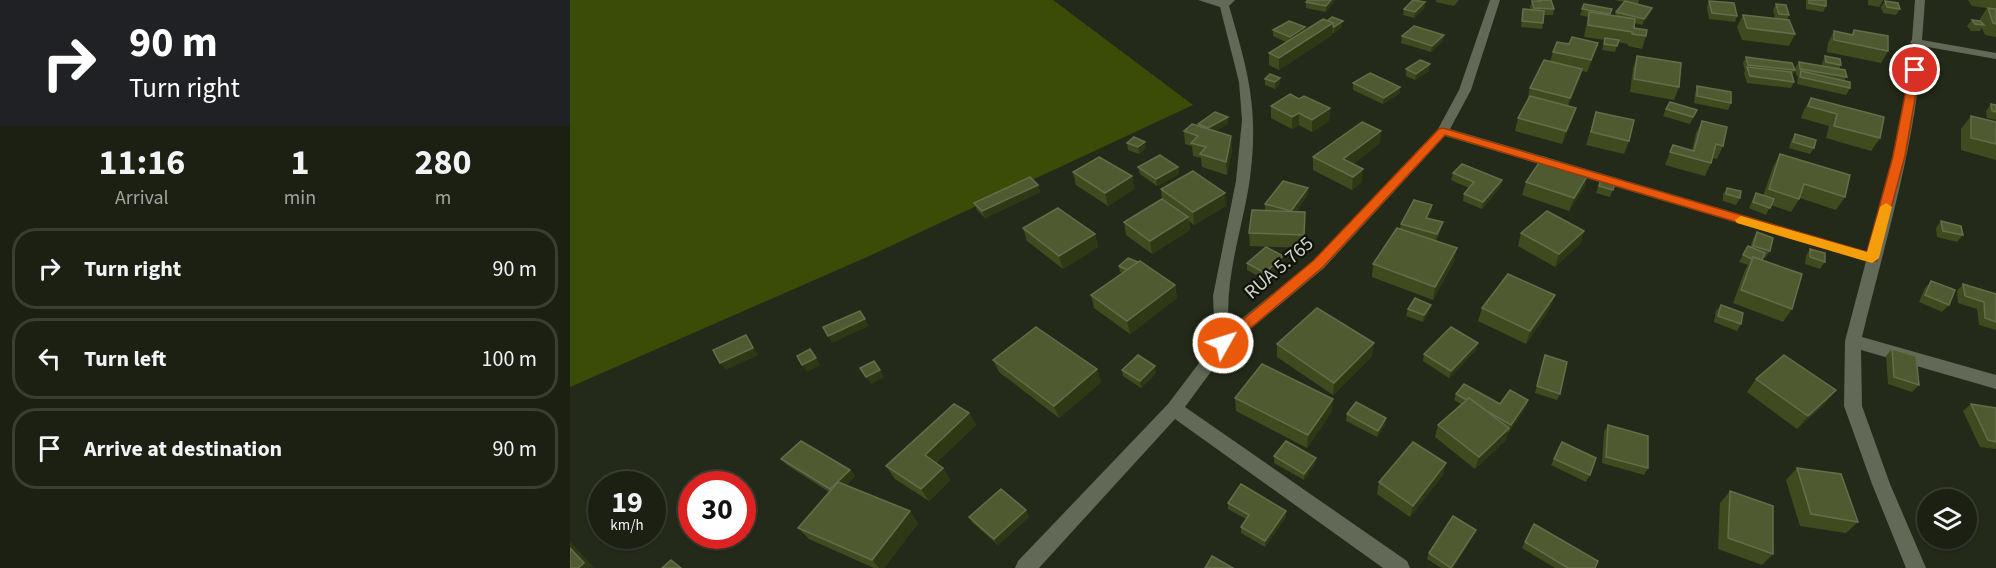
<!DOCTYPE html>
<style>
body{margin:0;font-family:"Source Sans 3",sans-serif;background:#24281c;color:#f1f3f6;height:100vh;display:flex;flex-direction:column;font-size:22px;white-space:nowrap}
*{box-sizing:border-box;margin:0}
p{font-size:20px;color:#a0a3a0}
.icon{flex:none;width:33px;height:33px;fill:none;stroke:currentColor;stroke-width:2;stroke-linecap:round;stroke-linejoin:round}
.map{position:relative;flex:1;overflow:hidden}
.side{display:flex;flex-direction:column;background:#1b2013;width:570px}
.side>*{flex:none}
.banner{background:#202124;color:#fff;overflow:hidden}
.buttons{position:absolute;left:1347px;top:489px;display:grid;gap:12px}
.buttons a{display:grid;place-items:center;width:60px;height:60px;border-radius:50%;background:#1b2013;box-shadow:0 2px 4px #0004,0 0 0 2px #393e33;font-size:30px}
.speed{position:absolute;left:18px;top:471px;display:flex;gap:12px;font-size:30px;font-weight:700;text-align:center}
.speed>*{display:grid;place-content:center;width:78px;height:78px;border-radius:50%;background:#1b2013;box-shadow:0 2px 4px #0004,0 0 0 2px #393e33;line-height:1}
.speed small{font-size:15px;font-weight:400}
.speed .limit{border:9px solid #d22;background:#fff;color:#111}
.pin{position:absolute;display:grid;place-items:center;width:51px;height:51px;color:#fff;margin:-26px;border:3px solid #fff;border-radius:50%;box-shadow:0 2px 6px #0007}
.me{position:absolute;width:66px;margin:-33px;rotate:51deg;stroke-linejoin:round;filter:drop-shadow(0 0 4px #0008)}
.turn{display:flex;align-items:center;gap:21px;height:126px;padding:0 30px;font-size:27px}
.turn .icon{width:78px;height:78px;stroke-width:2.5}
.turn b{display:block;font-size:42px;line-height:51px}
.eta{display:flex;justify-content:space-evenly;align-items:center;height:102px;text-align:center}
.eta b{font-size:36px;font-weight:700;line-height:42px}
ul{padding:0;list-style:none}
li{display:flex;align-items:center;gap:18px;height:81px;margin:0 12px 9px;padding:0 18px;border:3px solid #393e33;border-radius:24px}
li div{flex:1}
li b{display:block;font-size:22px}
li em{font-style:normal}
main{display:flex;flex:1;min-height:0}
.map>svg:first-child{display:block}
</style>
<main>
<section class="side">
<div class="banner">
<div class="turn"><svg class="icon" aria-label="right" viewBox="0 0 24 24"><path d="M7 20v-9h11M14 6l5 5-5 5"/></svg><div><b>90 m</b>Turn right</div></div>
</div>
<div class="eta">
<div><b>11:16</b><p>Arrival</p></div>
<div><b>1</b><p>min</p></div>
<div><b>280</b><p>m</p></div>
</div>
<ul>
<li><svg class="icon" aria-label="right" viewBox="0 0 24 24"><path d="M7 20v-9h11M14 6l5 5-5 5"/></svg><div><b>Turn right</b></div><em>90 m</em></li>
<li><svg class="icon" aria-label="left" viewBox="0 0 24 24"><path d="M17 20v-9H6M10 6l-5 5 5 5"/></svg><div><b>Turn left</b></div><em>100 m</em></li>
<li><svg class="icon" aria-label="arrive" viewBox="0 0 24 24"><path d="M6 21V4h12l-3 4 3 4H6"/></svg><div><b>Arrive at destination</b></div><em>90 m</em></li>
</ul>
</section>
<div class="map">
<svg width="1426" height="568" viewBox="0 0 1426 568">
<rect width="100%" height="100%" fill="#242a19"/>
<polygon fill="#3b4c07" points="0,0 483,0 623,105 297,257 0,387"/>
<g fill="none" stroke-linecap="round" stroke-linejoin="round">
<path fill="#626956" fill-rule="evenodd" d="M628,0H665L659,6C678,71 689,109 680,178C673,228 654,277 659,329L744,260L868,129L889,90L920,0H930L901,90L880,129L1298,252C1316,184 1336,115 1342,44L1340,42L1342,40L1345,0H1355L1352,40L1426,53V59L1352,46C1346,144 1315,242 1292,337L1426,375V389L1291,350L1292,406L1320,484L1356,568H1336L1302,484L1274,406L1275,341L1296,261L875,136L754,268L659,347L615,407L837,561L840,568H813L605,419L469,568H445L448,561L598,404L645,342L643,296L666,181L672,120L669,82L650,7Z"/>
</g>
<g fill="#3f4b1f">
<polygon points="765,0 756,12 736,8 736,2"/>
<polygon points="866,0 889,0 884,6 866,2"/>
<polygon points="967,0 981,0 984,9 983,15 974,15 973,23 972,29 951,27 953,9 961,10 960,7 962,1 966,1"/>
<polygon points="1045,0 1069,0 1068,4 1082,8 1080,14 1072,25 1065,23 1064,28 1076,36 1072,49 1058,46 1058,44 1048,42 1045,52 1032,50 1035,40 1014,37 1018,17 1010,15 1014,4 1042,9 1040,15 1045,16 1046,12 1054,2"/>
<polygon points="1236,0 1256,0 1256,6 1253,12 1236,9"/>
<polygon points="1298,0 1313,0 1313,1 1309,7 1298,5"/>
<polygon points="1398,0 1426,0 1426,37 1415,35 1412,28 1410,31 1401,31 1397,26 1402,20 1410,21 1410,19 1417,8 1402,6"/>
<polygon points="1139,1 1167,16 1165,22 1139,19 1137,7"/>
<polygon points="1315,1 1330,9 1326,15 1313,13 1311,7"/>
<polygon points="1206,4 1219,15 1217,20 1225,34 1219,46 1172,40 1167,27 1173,15 1205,18 1203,10"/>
<polygon points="834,9 854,9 844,18 833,15"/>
<polygon points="753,19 772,27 764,33 762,33 762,35 709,70 699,65 699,53 716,42 703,36 703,30 735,27 735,30"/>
<polygon points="1284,30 1318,51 1311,63 1257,52 1258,43 1264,31 1281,35"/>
<polygon points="832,36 873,41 861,52 831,43"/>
<polygon points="983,52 1024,55 1017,72 1012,71 1009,81 998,106 1006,108 1002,121 992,144 945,131 948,118 958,101 957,101 960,88 980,62"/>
<polygon points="1067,56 1109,87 1104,100 1060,92 1063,68"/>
<polygon points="1255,56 1271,65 1269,69 1277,77 1274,81 1280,88 1276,95 1227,84 1228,76 1226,75 1225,68 1229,62 1252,66 1252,63"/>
<polygon points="1176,57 1225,70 1222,76 1224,82 1221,88 1177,83 1174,73 1175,71 1173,63"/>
<polygon points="836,69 859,71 845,80 836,76"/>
<polygon points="695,79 710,84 705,89 695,85"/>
<polygon points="783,83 830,87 830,93 813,104 783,90"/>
<polygon points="1127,86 1161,103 1158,110 1124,103 1125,93"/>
<polygon points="1241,98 1310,138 1301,151 1256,138 1259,126 1231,118 1234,110"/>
<polygon points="729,99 760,108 759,121 742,132 729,125 722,129 701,118 701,106"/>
<polygon points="1421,104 1426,105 1426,120 1417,118 1416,111"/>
<polygon points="1096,109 1127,110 1120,124 1093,116"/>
<polygon points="1026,112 1059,141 1054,154 1016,145"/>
<polygon points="1401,116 1426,122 1426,160 1391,150 1391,129"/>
<polygon points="658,117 658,124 645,131 661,136 662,149 657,175 632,167 631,158 623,156 622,146 615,144 614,131 628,126 628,124"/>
<polygon points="1132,121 1153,146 1147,159 1142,158 1141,163 1135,176 1095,165 1103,145 1122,150 1126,133"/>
<polygon points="1225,134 1244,148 1240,154 1219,148 1221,141"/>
<polygon points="557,143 576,148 569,154 558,150"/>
<polygon points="810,143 783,164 792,182 782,190 743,170 743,157"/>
<polygon points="1210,154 1275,197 1266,210 1230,198 1221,212 1201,205 1196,215 1179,208 1186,193 1193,196 1203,167"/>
<polygon points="568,167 608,167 609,174 587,186 570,174"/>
<polygon points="503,172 562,176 564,189 538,206 506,185"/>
<polygon points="883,173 932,180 930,187 912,209 893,201 894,194 899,188 881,180"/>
<polygon points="1031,179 1045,183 1040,197 1026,193"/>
<polygon points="956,182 1015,186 999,211 952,195"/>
<polygon points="468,185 470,192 415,218 407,210 404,203"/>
<polygon points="1157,188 1170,198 1166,205 1153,201 1153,194"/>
<polygon points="591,189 656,206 624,225 619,221 620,230 582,254 556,235 554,222 592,199"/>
<polygon points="738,194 726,212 735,212 734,248 680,246 679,233 695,211 695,204"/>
<polygon points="862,205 861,212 858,218 873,222 871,229 866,241 884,261 863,300 802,277 803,264 830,229 831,224"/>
<polygon points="1371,221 1393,235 1387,242 1367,237 1366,228"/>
<polygon points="453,228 525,234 528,247 493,269 457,241"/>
<polygon points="1014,231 1010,244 985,267 948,246 951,233"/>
<polygon points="1187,232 1200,251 1195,258 1193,257 1192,260 1222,309 1213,322 1163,303 1175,270 1178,265 1169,262 1178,246 1180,247 1183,239"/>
<polygon points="1240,249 1255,262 1250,269 1235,264 1236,256"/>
<polygon points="677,263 713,263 695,280 677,270"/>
<polygon points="549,266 605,285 607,298 560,334 524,308 521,295 552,273 550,272"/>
<polygon points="1361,281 1379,305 1372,312 1349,302 1355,288"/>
<polygon points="1393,284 1426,294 1426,330 1409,325 1407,309 1388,303 1387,291"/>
<polygon points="985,295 980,308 956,344 908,321 912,308"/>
<polygon points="1151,305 1171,324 1167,331 1144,322 1146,311"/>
<polygon points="838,309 859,312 853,322 836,316"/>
<polygon points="707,344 802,356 763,395 707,357"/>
<polygon points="1322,349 1349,385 1342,392 1318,384 1316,356"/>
<polygon points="906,350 879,378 853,361 854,354"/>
<polygon points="975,355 990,394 987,400 965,393"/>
<polygon points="423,360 527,369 531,382 489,418 429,372"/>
<polygon points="552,370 586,373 571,388 553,376"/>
<polygon points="1186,379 1256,403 1227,429 1177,392"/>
<polygon points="886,394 930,404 958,400 956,407 939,432 938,432 935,441 905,469 865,437 868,425 891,404 884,400"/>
<polygon points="665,398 762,411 737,448 666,411"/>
<polygon points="1401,404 1426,408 1426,449 1410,447 1393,411"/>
<polygon points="399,413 406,425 366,463 373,468 380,480 359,501 325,479 316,466"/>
<polygon points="777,414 815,425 807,437 776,421"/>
<polygon points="1038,425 1078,468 1074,475 1032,463 1034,432"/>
<polygon points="992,442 1020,475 1016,482 981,465"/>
<polygon points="704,456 745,464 734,480 704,463"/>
<polygon points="211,459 280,470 285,476 276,485 348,523 314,568 304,568 239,539 228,528 259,492 217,465"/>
<polygon points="1227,468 1288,522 1276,533 1230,526 1216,480"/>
<polygon points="873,475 840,517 807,494 809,482"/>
<polygon points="1160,491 1203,554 1192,565 1148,549 1150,503"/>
<polygon points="658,503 716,511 716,517 695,547 671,533 671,527 676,519 658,509"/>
<polygon points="399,517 459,517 428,545 403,523"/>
<polygon points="964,524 1025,568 985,568 952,548"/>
<polygon points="903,536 883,568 871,568 857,559 859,553"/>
</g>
<g fill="#2e3815">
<polygon points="761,0 765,0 756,12 756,6"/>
<polygon points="855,2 854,9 844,18 845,12"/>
<polygon points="1082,8 1080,14 1072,25 1074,19"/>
<polygon points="773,21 772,27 764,33 764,27"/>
<polygon points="763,23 762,35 709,70 709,58"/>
<polygon points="735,27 735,34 720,43 720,37"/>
<polygon points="874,35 873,41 861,52 862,46"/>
<polygon points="860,64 859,71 845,80 846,74"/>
<polygon points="1012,69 1009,81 996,110 1000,98"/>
<polygon points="710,78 710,84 705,89 705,82"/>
<polygon points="830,87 830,93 813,104 814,98"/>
<polygon points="760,108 759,121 742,132 742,120"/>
<polygon points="1006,108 1002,121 992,144 996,131"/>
<polygon points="729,113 729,125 722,129 722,117"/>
<polygon points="658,117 658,124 638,135 638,128"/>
<polygon points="811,131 810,143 773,172 773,159"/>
<polygon points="661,136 662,149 657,175 656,162"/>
<polygon points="575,142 576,148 569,154 568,147"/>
<polygon points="608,167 609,174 587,186 586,179"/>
<polygon points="793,169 792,182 782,190 783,177"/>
<polygon points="1019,173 1015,186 999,211 1004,198"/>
<polygon points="562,176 564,189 538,206 535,193"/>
<polygon points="932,180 930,187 912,209 913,202"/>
<polygon points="468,185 470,192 415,218 412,211"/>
<polygon points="738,188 738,194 721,219 721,212"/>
<polygon points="655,193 656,206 624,225 623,212"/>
<polygon points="862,205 861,212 854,225 856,218"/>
<polygon points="618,217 620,230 582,254 580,241"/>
<polygon points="873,222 871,229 865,241 867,234"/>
<polygon points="1014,231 1010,244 985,267 989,254"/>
<polygon points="525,234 528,247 493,269 489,256"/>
<polygon points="887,248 884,261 863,300 865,287"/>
<polygon points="713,256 713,263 695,280 695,273"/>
<polygon points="605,285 607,298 560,334 557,321"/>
<polygon points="985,295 980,308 956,344 960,331"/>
<polygon points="861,305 859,312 853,322 854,315"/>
<polygon points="295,319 299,326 262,343 258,336"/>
<polygon points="176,335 181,341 188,355 156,370 150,363"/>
<polygon points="804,343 802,356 763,395 764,383"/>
<polygon points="908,343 906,350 879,378 881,371"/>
<polygon points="240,349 250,365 237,372 232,365"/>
<polygon points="585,366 586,373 571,388 570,381"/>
<polygon points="527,369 531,382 489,418 484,406"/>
<polygon points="310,370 314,377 301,384 296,377"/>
<polygon points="1266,390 1256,403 1227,429 1238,416"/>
<polygon points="763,399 762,411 737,448 738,435"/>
<polygon points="958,400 956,407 939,432 941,425"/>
<polygon points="399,413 406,425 362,467 355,455"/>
<polygon points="816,418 815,425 807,437 808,431"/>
<polygon points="939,428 935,441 905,469 909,457"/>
<polygon points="746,458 745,464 734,480 734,474"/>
<polygon points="876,463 873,475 840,517 843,506"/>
<polygon points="373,468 380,480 359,501 351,489"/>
<polygon points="280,470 285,476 266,496 260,489"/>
<polygon points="456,510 459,517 428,545 424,539"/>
<polygon points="340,511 348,523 314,568 309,568 302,560"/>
<polygon points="716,511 716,517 695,547 695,541"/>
<polygon points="906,530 903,536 883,568 881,568"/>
<polygon points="0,541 24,568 8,568 0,548"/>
</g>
<g fill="#4f5a31" stroke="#636e4a" stroke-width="1.5">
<polygon points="738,0 761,0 756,6 736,2"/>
<polygon points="843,0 855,2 845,12 834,9"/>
<polygon points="969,0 981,0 984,9 964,8 962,1 970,1"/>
<polygon points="1239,0 1256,0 1256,6 1239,3"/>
<polygon points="1055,1 1082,8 1074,19 1046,12"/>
<polygon points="1139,1 1164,3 1167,16 1142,13"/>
<polygon points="1315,1 1328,3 1330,9 1317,7"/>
<polygon points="1014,4 1042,9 1040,14 1012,9"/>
<polygon points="1206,4 1216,5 1219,15 1209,14"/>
<polygon points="1418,8 1426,9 1426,24 1423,23"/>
<polygon points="953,9 974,11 973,23 952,21"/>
<polygon points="1019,12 1065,19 1064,28 1077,30 1076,36 1062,34 1062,32 1018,25"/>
<polygon points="1173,15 1219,20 1225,34 1177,28"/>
<polygon points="762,17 773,21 764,27 763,26 763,23 757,21"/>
<polygon points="753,19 763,23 709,58 699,53"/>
<polygon points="1402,20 1410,21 1414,25 1405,24"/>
<polygon points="719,21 735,27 720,37 703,30"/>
<polygon points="844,26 874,35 862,46 832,36"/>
<polygon points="1284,30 1318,36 1318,51 1264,40 1264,31 1283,35"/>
<polygon points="1002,37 1028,43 1021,60 983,52 987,42 999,44"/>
<polygon points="1035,38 1049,40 1047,46 1034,44"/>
<polygon points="1067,56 1111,63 1109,87 1064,79"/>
<polygon points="1255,56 1270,59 1271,65 1256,62"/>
<polygon points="1176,57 1222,63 1225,70 1178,65"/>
<polygon points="850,60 860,64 846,74 836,69"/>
<polygon points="974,60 1012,69 1000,98 960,88"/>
<polygon points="1229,62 1275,70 1277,77 1230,69"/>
<polygon points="1177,67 1221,72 1224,82 1180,76"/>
<polygon points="1231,71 1280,82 1280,88 1230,77"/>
<polygon points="800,73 830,87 814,98 783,83"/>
<polygon points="700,74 710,78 705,82 695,79"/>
<polygon points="1127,86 1161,92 1161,103 1127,96"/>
<polygon points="720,94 729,99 734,96 760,108 742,120 729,113 722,117 701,106"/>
<polygon points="960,96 1006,108 996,131 948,118"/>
<polygon points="1241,98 1314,117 1310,138 1264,126 1267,114 1238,106"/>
<polygon points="1100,102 1127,110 1123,117 1096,109"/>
<polygon points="1421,104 1426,105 1426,112 1422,111"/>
<polygon points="645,112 658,117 638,128 628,124"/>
<polygon points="1026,112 1064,120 1059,141 1021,132"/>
<polygon points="1401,116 1426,122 1426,144 1401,138"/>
<polygon points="1132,121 1157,127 1153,146 1146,144 1141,163 1100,152 1103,145 1124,151"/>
<polygon points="792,122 811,131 773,159 793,169 783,177 743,157"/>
<polygon points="622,124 661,136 656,162 630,154 636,147 621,143 628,136 614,131"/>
<polygon points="1225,134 1246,140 1244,148 1223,142"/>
<polygon points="564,137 575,142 568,147 557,143"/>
<polygon points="1210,154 1280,175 1275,197 1234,184 1229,199 1199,189"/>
<polygon points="590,155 608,167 586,179 568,167"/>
<polygon points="529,157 562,176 535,193 503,172"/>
<polygon points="973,157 1019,173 1004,198 956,182"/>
<polygon points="892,164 932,180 913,202 894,194 904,182 883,173"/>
<polygon points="623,171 655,193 623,212 591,189"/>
<polygon points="460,177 468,185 412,211 404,203"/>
<polygon points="1031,179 1045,183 1043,190 1029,186"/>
<polygon points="713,181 738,188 721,211 695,204"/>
<polygon points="1157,188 1171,191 1170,198 1156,194"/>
<polygon points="1186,193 1204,199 1200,208 1183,202"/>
<polygon points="592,199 618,217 580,241 554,222"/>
<polygon points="844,200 862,205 856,218 873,222 867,234 831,224"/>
<polygon points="488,208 525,234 489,256 453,228"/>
<polygon points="682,210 735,212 734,235 679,233"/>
<polygon points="977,211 1014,231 989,254 951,233"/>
<polygon points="1371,221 1391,226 1393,235 1373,231"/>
<polygon points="827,228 887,248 865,287 803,264"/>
<polygon points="1187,232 1203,238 1200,251 1183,246"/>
<polygon points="1178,246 1195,253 1192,260 1183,257 1182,259 1173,255"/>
<polygon points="696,247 713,256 695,273 677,263"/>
<polygon points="1240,249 1255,253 1255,262 1240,257"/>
<polygon points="1183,257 1232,274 1222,309 1171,290"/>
<polygon points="558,258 568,262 557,270 549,266"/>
<polygon points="570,261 605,285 557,321 521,295"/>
<polygon points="938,274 985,295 960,331 912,308"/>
<polygon points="1361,281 1385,290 1379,305 1355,295"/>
<polygon points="1393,284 1426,294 1426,322 1415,318 1414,302 1395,296"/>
<polygon points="845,298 861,305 854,315 838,309"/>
<polygon points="1151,305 1173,313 1171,324 1148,316"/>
<polygon points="747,308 804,343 764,383 707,344"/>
<polygon points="290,311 295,319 258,336 253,327"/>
<polygon points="466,327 527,369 484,406 423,360"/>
<polygon points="881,327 908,343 881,371 854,354"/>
<polygon points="176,335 183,348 150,363 143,350"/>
<polygon points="240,349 246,358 232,365 227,356"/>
<polygon points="1322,349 1346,356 1349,385 1324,377"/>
<polygon points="568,355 585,366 570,381 552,370"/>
<polygon points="975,355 997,362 990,394 967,386"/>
<polygon points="1214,355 1266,390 1238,416 1186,379"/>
<polygon points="304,361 310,370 296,377 290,368"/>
<polygon points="692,364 763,399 738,435 665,398"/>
<polygon points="894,384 930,404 940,390 958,400 941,425 917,411 899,398 897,400 886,394"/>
<polygon points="899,398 939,428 909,457 868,425"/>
<polygon points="786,402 816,418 808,431 777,414"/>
<polygon points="384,404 399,413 355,455 373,468 351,489 316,466"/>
<polygon points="1401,404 1426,408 1426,442 1418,440"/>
<polygon points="1038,425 1078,436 1078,468 1036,457"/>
<polygon points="231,441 280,470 260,489 211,459"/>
<polygon points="716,441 746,458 734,474 704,456"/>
<polygon points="843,442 876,463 843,506 809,482"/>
<polygon points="992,442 1026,458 1020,475 984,459"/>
<polygon points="1227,468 1271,474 1288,522 1241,514"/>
<polygon points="268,482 340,511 302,560 228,528"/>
<polygon points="671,484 716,511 695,541 671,527 679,515 658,503"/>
<polygon points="431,489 456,510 424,539 399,517"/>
<polygon points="1160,491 1203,506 1203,554 1158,538"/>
<polygon points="883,516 906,530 881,568 859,553"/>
<polygon points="964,524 1028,561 1025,568 998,568 955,542"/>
<polygon points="0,548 14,563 8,568 0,568"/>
<polygon points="642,556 663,568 635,568"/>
<polygon points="101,560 111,568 92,568"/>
</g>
<polygon fill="#ea580c" stroke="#983908" stroke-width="1.5" points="1345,67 1350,70 1335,156 1307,261 1297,261 875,135 753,267 658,347 648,347 645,343 744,260 869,129 873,128 1297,252 1323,156 1340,70"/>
<polygon fill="#f59e0b" points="1316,203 1322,207 1309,258 1302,263 1167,223 1165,220 1171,216 1297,252 1310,207"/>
<g text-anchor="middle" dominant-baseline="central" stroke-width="4.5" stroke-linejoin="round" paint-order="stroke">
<g font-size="20" fill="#d2d6cb" stroke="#0f110a">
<text transform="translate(709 268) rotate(-41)">RUA 5.765</text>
</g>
</g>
</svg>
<div class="buttons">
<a><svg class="icon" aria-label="layers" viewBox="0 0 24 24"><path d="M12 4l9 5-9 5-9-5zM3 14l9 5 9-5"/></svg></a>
</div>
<div class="speed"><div>19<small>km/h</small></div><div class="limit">30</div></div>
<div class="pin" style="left:1345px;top:70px;background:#d93025"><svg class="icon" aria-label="arrive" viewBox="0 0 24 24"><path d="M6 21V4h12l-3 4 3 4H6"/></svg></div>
<svg class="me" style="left:653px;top:343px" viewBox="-20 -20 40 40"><circle r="17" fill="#ea580c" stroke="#fff" stroke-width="3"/><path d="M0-11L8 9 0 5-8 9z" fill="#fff"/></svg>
</div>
</main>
